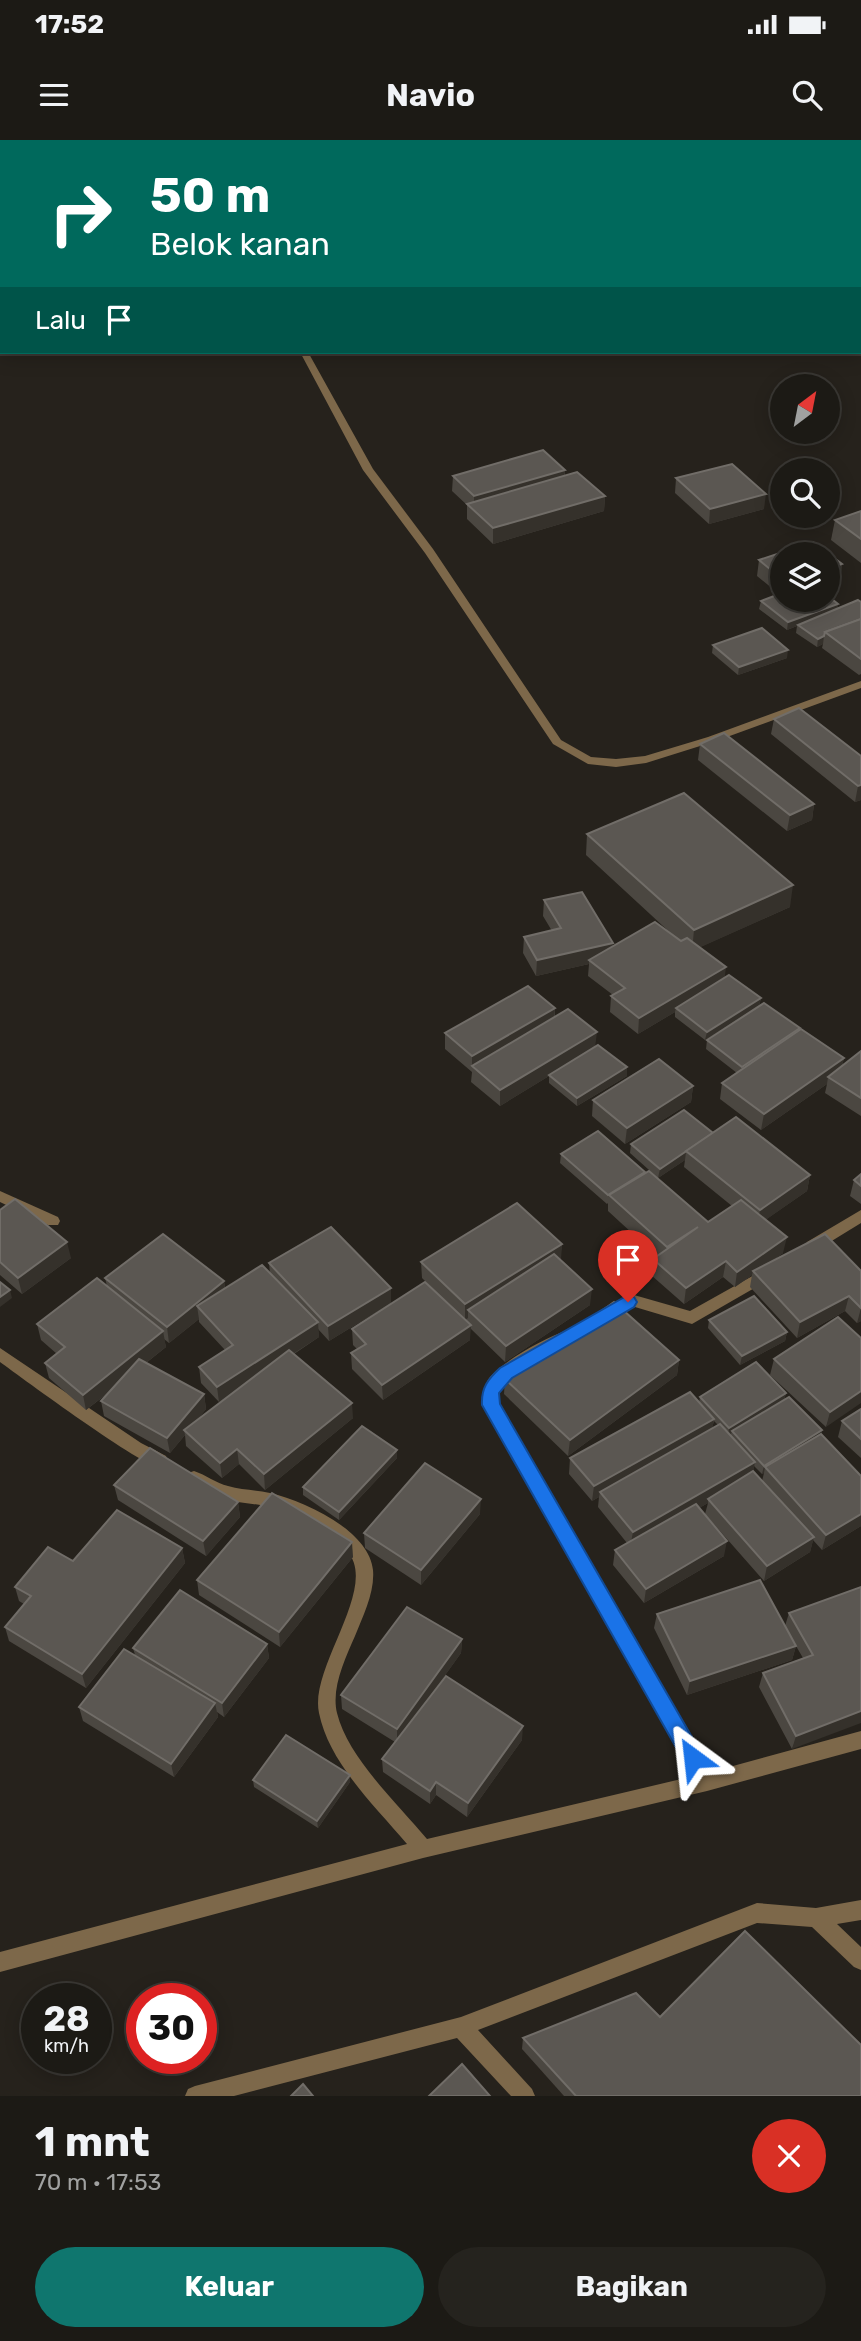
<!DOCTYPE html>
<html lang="id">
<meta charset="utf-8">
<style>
body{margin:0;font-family:Rubik,sans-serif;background:#25231e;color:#f1f3f6;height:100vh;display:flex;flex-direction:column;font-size:26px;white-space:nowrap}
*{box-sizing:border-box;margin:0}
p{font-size:23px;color:#a0a1a0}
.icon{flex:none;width:38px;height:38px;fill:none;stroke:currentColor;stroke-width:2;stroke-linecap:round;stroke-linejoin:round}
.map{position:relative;height:1956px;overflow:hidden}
.drawer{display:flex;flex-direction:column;background:#1c1a15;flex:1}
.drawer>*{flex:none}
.guide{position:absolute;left:0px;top:0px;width:861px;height:214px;box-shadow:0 4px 18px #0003,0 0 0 2px #3a3834;background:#00695c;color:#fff;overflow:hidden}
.needle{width:46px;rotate:32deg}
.controls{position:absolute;left:770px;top:234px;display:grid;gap:14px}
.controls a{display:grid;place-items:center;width:70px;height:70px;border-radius:50%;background:#1c1a15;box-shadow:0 4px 18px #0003,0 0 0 2px #3a3834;font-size:35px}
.speed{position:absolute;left:21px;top:1843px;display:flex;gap:14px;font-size:35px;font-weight:700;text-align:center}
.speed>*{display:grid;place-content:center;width:91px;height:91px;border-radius:50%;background:#1c1a15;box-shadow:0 4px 18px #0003,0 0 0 2px #3a3834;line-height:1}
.speed small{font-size:18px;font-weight:400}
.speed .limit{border:10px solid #d22;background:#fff;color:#111}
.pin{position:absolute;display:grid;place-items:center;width:60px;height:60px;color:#fff;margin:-72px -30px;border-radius:50% 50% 50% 0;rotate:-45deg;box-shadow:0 0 7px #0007}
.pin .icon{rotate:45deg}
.me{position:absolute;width:77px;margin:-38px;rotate:330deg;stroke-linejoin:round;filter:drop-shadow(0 0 5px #0008)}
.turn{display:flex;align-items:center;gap:24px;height:147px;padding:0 35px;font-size:32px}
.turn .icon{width:91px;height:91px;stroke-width:2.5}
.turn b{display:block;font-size:49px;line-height:60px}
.then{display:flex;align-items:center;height:66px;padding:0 35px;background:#0003;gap:14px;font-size:26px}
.round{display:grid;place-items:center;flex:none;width:74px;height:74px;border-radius:37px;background:#25231e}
.head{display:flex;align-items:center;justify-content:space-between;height:119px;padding:0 35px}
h1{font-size:42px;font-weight:700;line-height:52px}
.action{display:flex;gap:14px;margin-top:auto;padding:14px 35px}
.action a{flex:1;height:80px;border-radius:42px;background:#0f766e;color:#fff;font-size:28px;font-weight:700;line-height:80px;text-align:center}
.action a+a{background:#25231e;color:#f1f3f6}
.status{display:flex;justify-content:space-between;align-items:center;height:49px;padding:0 35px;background:#1c1a15;direction:ltr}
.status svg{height:19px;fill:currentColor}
header{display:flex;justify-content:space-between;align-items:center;height:91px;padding:0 35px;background:#1c1a15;font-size:32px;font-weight:700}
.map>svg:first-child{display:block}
</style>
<div class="status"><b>17:52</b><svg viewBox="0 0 49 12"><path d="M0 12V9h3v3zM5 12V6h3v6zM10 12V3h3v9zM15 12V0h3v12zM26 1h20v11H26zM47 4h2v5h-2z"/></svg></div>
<header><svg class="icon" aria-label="menu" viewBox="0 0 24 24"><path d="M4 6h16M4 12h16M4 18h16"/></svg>Navio<svg class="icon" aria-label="search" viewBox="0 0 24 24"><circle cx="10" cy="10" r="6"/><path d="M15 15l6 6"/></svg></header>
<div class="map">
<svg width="861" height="1956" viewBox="0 0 861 1956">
<rect width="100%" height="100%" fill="#26221c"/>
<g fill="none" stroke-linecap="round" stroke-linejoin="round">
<g fill="#7d684a" fill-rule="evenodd">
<polygon points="73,0 83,0 85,2 75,2"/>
<rect x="0" y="198" width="2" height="6"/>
<polygon points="300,212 308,212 373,329 433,409 561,600 591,617 616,619 645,616 708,597 861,541 861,548 716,601 646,623 616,627 588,624 553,604 425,413 363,330"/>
<polygon points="0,1051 58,1077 60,1081 58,1085 48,1085 0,1062"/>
<polygon points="861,1070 861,1083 817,1110 807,1110 805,1106 807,1102"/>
<polygon points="765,1129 770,1131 773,1135 770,1139 692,1184 635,1167 604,1181 599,1179 596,1175 599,1171 634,1155 690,1171"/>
<path d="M568,1190L573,1192L576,1196L573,1200C553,1212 515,1227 501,1247C498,1252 498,1257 499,1263L711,1632L861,1591V1609L707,1651L423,1718L0,1832V1812L407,1704C375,1666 329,1623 319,1573C309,1527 380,1447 347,1411C326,1389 294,1371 264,1366C252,1363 239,1363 227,1360C213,1357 201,1349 188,1343L186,1338L188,1333L194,1331C206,1335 216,1343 228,1346C242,1350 257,1350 270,1353C304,1361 369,1390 373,1430C375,1452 363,1476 355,1496C345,1519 331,1548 337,1573C348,1618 398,1664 427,1699L694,1636L483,1264C482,1254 484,1245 490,1237C505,1220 546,1197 568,1190Z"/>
<path d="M0,1208L141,1303L166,1316L168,1321L166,1326C164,1326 162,1328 161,1328C144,1328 22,1238 0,1222Z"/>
<polygon points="861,1760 861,1780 837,1784 861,1807 861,1830 854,1827 812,1787 757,1783 478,1890 532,1949 535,1956 511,1956 457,1898 234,1956 185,1956 188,1949 195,1946 461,1877 757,1763 816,1768"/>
</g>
</g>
<g fill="#4b4741" fill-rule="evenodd">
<polygon points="565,330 565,335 605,356 604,371 493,404 467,379 467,365 452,351 453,336"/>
<polygon points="676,338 764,369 709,384 675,353"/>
<polygon points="861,371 861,423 831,400 835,380"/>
<polygon points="813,402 842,424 840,440 828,444 828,415 782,415 782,460 828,460 828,456 838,464 837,468 858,460 861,462 861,534 859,535 822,508 823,504 817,507 796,493 797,486 787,490 759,469 761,461 779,454 757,436 759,420"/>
<polygon points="713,505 787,518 738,535 712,513"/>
<polygon points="774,579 861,616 861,660 855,662 771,594"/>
<polygon points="700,604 814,664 812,680 787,691 698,620"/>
<polygon points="587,694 790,767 700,807 725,838 761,858 759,866 705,900 675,877 675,872 638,894 610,872 611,856 613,855 588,836 589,824 536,836 523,813 524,797 552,791 543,776 544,760 613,806 676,798 586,715"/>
<polygon points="555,868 555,877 596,907 627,936 577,966 549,943 549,936 500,966 471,942 472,932 445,909 445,893"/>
<polygon points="800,888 799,890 844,918 842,926 861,911 861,976 825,953 827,944 761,990 720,959 722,943 737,933 706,909 707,900"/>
<polygon points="693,946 691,962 625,1004 592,976 593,960"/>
<polygon points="713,993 810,1035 807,1051 765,1080 783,1113 769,1123 861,1131 861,1181 857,1183 845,1171 797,1198 750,1147 752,1135 735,1147 723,1137 684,1164 651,1135 653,1119 657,1116 608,1071 608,1063 607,1064 560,1023 561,1014 645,1032 708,1082 732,1066 684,1027 685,1020 658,1038 630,1013 631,1004"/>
<polygon points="861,1034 861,1064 850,1056 854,1040"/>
<polygon points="0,1070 71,1118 22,1154 0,1135"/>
<polygon points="562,1104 560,1120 590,1165 505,1222 470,1188 470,1200 383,1260 352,1229 351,1213 357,1209 353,1205 352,1189 449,1165 422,1138 421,1122"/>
<path d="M269,1123L391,1163L329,1201L318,1189L319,1197L294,1214L353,1278L265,1350L239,1324L222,1338L186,1306L185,1295L170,1313L104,1276L101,1261L108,1253L86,1270L49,1238L45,1223L57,1214L41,1200L37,1184L107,1146L105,1138L224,1141L225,1148L270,1134ZM199,1179V1182L225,1210L199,1227L201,1243L219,1262L227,1257L197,1280L206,1269L204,1254L146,1223L166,1207L164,1199L169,1203Z"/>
<polygon points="709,1180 787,1192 785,1201 740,1225 708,1188"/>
<polygon points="861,1198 826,1287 770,1235 774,1219"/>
<polygon points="679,1220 677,1235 568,1316 504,1254 505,1239"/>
<path d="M786,1253L784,1260L822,1290L821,1294L861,1336V1386L822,1410L813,1400L810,1412L764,1441L705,1374L708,1363L699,1368L724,1416L644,1463L613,1425L615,1410L627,1403L598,1367L599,1357L592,1361L569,1334L570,1318L699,1263L700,1257ZM714,1281L718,1285L712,1288ZM754,1326L762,1334L764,1333L762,1341L753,1331Z"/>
<polygon points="861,1269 861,1318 838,1297 842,1281"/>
<polygon points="397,1310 397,1318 339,1380 303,1355 303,1347"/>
<polygon points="114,1345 238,1362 240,1377 206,1416 118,1360"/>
<polygon points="480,1374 421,1445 365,1408 364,1393"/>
<polygon points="182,1408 185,1423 86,1548 9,1501 5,1487 24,1464 19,1461 15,1447 73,1421"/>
<polygon points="353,1417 280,1507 199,1455 197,1440"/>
<polygon points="861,1447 792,1609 759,1547 763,1533 803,1518 796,1506 792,1520 687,1555 654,1488 657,1474 785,1486 789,1473"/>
<polygon points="462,1499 461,1513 435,1549 522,1600 467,1677 436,1655 430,1664 383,1632 382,1619 395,1602 342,1569 341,1555"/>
<polygon points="267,1504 269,1518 224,1577 217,1572 218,1577 174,1637 83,1581 79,1567 135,1515 133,1508"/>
<polygon points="350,1635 350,1642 318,1688 254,1647 253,1640"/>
<polygon points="660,1877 861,1956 564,1956 522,1909 523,1898"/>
</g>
<g fill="#35312b">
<polygon points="565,330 564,345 474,371 474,356"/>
<polygon points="766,354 764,369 709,384 710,369"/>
<polygon points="605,356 604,371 493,404 493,388"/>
<polygon points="842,424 840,440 828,444 828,429"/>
<polygon points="838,464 837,472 798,485 797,486 787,490 788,482"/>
<polygon points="824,496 823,504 817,507 818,499"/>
<polygon points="788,510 787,518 738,535 739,527"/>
<polygon points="861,645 861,660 855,662 858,646"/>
<polygon points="814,664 812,680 787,691 790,675"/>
<polygon points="793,745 790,767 692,811 694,790"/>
<polygon points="613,803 611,819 589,820 589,824 536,836 537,820"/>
<polygon points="726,827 724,843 676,868 675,872 638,894 639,878"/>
<polygon points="761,858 759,866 705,900 707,892"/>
<polygon points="555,868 554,884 472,926 472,916"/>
<polygon points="800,888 798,897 741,936 742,927"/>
<polygon points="597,892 595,908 500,966 500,950"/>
<polygon points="844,918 840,934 828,937 827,944 761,990 764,974"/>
<polygon points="627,927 627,936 577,966 577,958"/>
<polygon points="693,946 691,962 625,1004 627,988"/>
<polygon points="686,1012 685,1020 658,1038 660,1029"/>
<polygon points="810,1035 807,1051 757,1086 760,1070"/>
<polygon points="787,1097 783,1113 755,1133 753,1131 752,1135 735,1147 737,1132"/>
<polygon points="67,1102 71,1118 22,1154 18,1138"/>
<polygon points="562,1104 561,1120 473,1175 468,1170 468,1178 465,1180 465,1164"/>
<polygon points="726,1121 723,1137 684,1164 686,1148"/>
<polygon points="224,1141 226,1157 197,1166 199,1179 169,1203 167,1187"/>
<polygon points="391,1148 391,1163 329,1201 328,1186"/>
<polygon points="592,1149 590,1165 505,1222 506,1206"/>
<polygon points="10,1150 12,1158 0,1167 0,1157"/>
<polygon points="849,1156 845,1171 797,1198 800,1182"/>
<polygon points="861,1168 861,1181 857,1183"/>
<polygon points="318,1182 319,1197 219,1262 217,1247"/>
<polygon points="471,1185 470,1200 383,1260 382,1245"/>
<polygon points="163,1191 166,1207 86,1270 83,1255"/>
<polygon points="787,1192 785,1201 740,1225 742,1216"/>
<polygon points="679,1220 677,1235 568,1316 570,1300"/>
<polygon points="861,1251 861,1263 826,1287 830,1272"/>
<polygon points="786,1253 784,1261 732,1291 731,1294 728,1296 729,1288"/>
<polygon points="204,1254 206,1269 187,1293 184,1290 185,1295 170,1313 167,1298"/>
<polygon points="352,1263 353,1278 265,1350 264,1334"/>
<polygon points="714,1279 711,1295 600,1352 599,1357 592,1361 594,1346"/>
<polygon points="822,1290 820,1298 765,1327 764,1333 762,1334 764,1326"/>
<polygon points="237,1309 239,1324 222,1338 220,1323"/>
<polygon points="397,1310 397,1318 339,1380 339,1372"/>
<polygon points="755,1322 752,1338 708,1359 708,1363 630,1407 633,1392"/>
<polygon points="481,1359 480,1374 421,1445 421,1430"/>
<polygon points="238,1362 240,1377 206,1416 203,1401"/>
<polygon points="861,1374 861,1386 822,1410 826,1395"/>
<polygon points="814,1397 810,1412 764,1441 767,1426"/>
<polygon points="727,1401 724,1416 644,1463 646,1449"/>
<polygon points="352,1402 353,1417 280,1507 279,1492"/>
<polygon points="182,1408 185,1423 86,1548 82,1534"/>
<polygon points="462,1499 461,1513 397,1603 397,1589"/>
<polygon points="267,1504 269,1518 224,1577 222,1563"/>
<polygon points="796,1506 792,1520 687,1555 690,1541"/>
<polygon points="215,1563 218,1577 174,1637 171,1624"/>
<polygon points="861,1571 861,1583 792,1609 796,1596"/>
<polygon points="523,1586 522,1600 467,1677 468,1663"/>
<polygon points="350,1635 350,1642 318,1688 317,1681"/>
<polygon points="436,1642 436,1655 430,1664 430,1651"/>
</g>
<g fill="#5b5752" stroke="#716d68" stroke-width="2">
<polygon points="543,310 565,330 474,356 453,336"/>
<polygon points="732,324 766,354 710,369 676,338"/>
<polygon points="577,332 605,356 493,388 467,364"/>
<polygon points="861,371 861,399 835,380"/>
<polygon points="813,402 842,424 828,429 828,415 782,415 782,439 759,420"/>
<polygon points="782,453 782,460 828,460 828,456 838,464 788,482 761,461"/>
<polygon points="858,460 861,462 861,479 825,492 824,496 818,499 798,485"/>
<polygon points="861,479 861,519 825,492"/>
<polygon points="762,488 788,510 739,527 713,505"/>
<polygon points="799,568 861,616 861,645 858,646 774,579"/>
<polygon points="724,593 814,664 790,675 700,604"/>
<polygon points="684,653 793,745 694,790 587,694"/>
<polygon points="582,752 613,803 537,820 524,797 561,788 544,760"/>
<polygon points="655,782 681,801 687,798 726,827 639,878 611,856 625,848 589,820"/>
<polygon points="729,835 761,858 707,892 676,868"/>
<polygon points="528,846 555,868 472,916 445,893"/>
<polygon points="764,863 800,888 742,927 707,900"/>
<polygon points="568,869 597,892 500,950 472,926"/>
<polygon points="801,889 844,918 764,974 722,943"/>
<polygon points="598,905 627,927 577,958 549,935"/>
<polygon points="861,911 861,958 828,937"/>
<polygon points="659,919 693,946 627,988 593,960"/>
<polygon points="684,970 713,993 660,1029 631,1004"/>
<polygon points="736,977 810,1035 760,1070 686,1011"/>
<polygon points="598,991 645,1032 608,1055 561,1014"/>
<polygon points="649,1031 708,1082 741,1060 787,1097 737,1132 726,1121 686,1148 653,1119 698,1087 667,1107 609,1055"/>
<polygon points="861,1034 861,1046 854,1040"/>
<polygon points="15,1059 67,1102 18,1138 0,1122 0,1070"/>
<polygon points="517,1063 562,1104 465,1164 421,1122"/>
<polygon points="331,1087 391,1148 328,1186 269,1123"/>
<polygon points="163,1094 224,1141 167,1187 105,1138"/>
<polygon points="825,1094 861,1131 861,1168 849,1156 800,1182 753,1131"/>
<polygon points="554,1114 592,1149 506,1206 468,1170"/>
<polygon points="262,1125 318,1182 217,1247 199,1227 233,1205 197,1166"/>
<polygon points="97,1138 163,1191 83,1255 45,1223 65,1207 37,1184"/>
<polygon points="0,1142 10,1150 0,1157"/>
<polygon points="425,1142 471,1185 382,1245 351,1213 366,1204 352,1189"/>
<polygon points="754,1156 787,1192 742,1216 709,1180"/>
<polygon points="614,1162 679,1220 570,1300 505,1239"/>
<polygon points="838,1177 861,1198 861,1251 830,1272 774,1219"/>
<polygon points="289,1210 352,1263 264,1334 237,1309 220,1323 184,1290"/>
<polygon points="139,1219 204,1254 167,1298 101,1261"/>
<polygon points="756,1222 786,1253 729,1288 700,1257"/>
<polygon points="690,1252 714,1279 594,1346 570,1318"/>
<polygon points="789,1257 822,1290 764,1326 732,1291"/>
<polygon points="861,1269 861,1299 842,1281"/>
<polygon points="720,1284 755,1322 633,1392 600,1352"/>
<polygon points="362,1286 397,1310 339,1372 303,1347"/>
<polygon points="821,1294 861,1336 861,1374 826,1395 765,1327"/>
<polygon points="150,1308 238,1362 203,1401 114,1345"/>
<polygon points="425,1323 481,1359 421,1430 364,1393"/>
<polygon points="753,1331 814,1397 767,1426 708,1359"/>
<polygon points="272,1353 352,1402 279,1492 197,1440"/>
<polygon points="696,1364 727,1401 646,1449 615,1410"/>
<polygon points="117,1370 182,1408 82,1534 5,1487 31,1456 15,1447 48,1407 73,1421"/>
<polygon points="760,1440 796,1506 690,1541 657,1474"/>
<polygon points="861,1447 861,1571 796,1596 763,1533 813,1515 789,1473"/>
<polygon points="180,1450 267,1504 222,1563 133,1508"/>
<polygon points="407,1467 462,1499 397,1589 341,1555"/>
<polygon points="124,1509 215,1563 171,1624 79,1567"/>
<polygon points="446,1536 523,1586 468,1663 436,1642 430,1651 382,1619"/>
<polygon points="286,1595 350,1635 317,1681 253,1640"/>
<polygon points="745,1791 861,1905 861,1956 576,1956 523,1898 636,1853 660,1877"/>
<polygon points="462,1924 490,1956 429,1956"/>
<polygon points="303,1944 313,1956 291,1956"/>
</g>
<path fill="#1a73e8" stroke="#114b97" stroke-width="2" d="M628,1155L634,1157L637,1162L634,1167L512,1238L499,1253L500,1264L700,1611L703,1618L700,1625L693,1628L686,1625L482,1265C481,1248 488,1239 500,1228Z"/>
</svg>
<div class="controls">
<a><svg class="needle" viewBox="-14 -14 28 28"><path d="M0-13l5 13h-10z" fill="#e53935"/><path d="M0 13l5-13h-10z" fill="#a0a1a0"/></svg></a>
<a><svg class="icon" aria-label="search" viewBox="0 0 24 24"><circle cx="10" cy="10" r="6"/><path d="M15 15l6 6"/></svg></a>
<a><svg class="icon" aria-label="layers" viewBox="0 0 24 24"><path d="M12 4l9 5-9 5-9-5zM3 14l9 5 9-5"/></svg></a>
</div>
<div class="speed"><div>28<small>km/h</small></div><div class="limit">30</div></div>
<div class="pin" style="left:628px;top:1162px;background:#d93025"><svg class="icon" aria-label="arrive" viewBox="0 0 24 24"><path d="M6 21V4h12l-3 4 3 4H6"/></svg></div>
<svg class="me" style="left:693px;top:1618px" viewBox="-20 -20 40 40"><path d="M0-17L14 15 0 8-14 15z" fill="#1a73e8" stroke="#fff" stroke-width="4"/></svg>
<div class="guide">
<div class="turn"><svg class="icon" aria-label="right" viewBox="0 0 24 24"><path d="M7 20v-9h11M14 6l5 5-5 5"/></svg><div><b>50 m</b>Belok kanan</div></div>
<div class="then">Lalu<svg class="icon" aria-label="arrive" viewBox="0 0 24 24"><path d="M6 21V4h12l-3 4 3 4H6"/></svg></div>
</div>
</div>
<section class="drawer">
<div class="head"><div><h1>1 mnt</h1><p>70 m · 17:53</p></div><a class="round" style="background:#d93025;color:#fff"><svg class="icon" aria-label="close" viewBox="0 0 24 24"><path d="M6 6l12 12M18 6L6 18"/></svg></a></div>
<div class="action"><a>Keluar</a><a>Bagikan</a></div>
</section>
